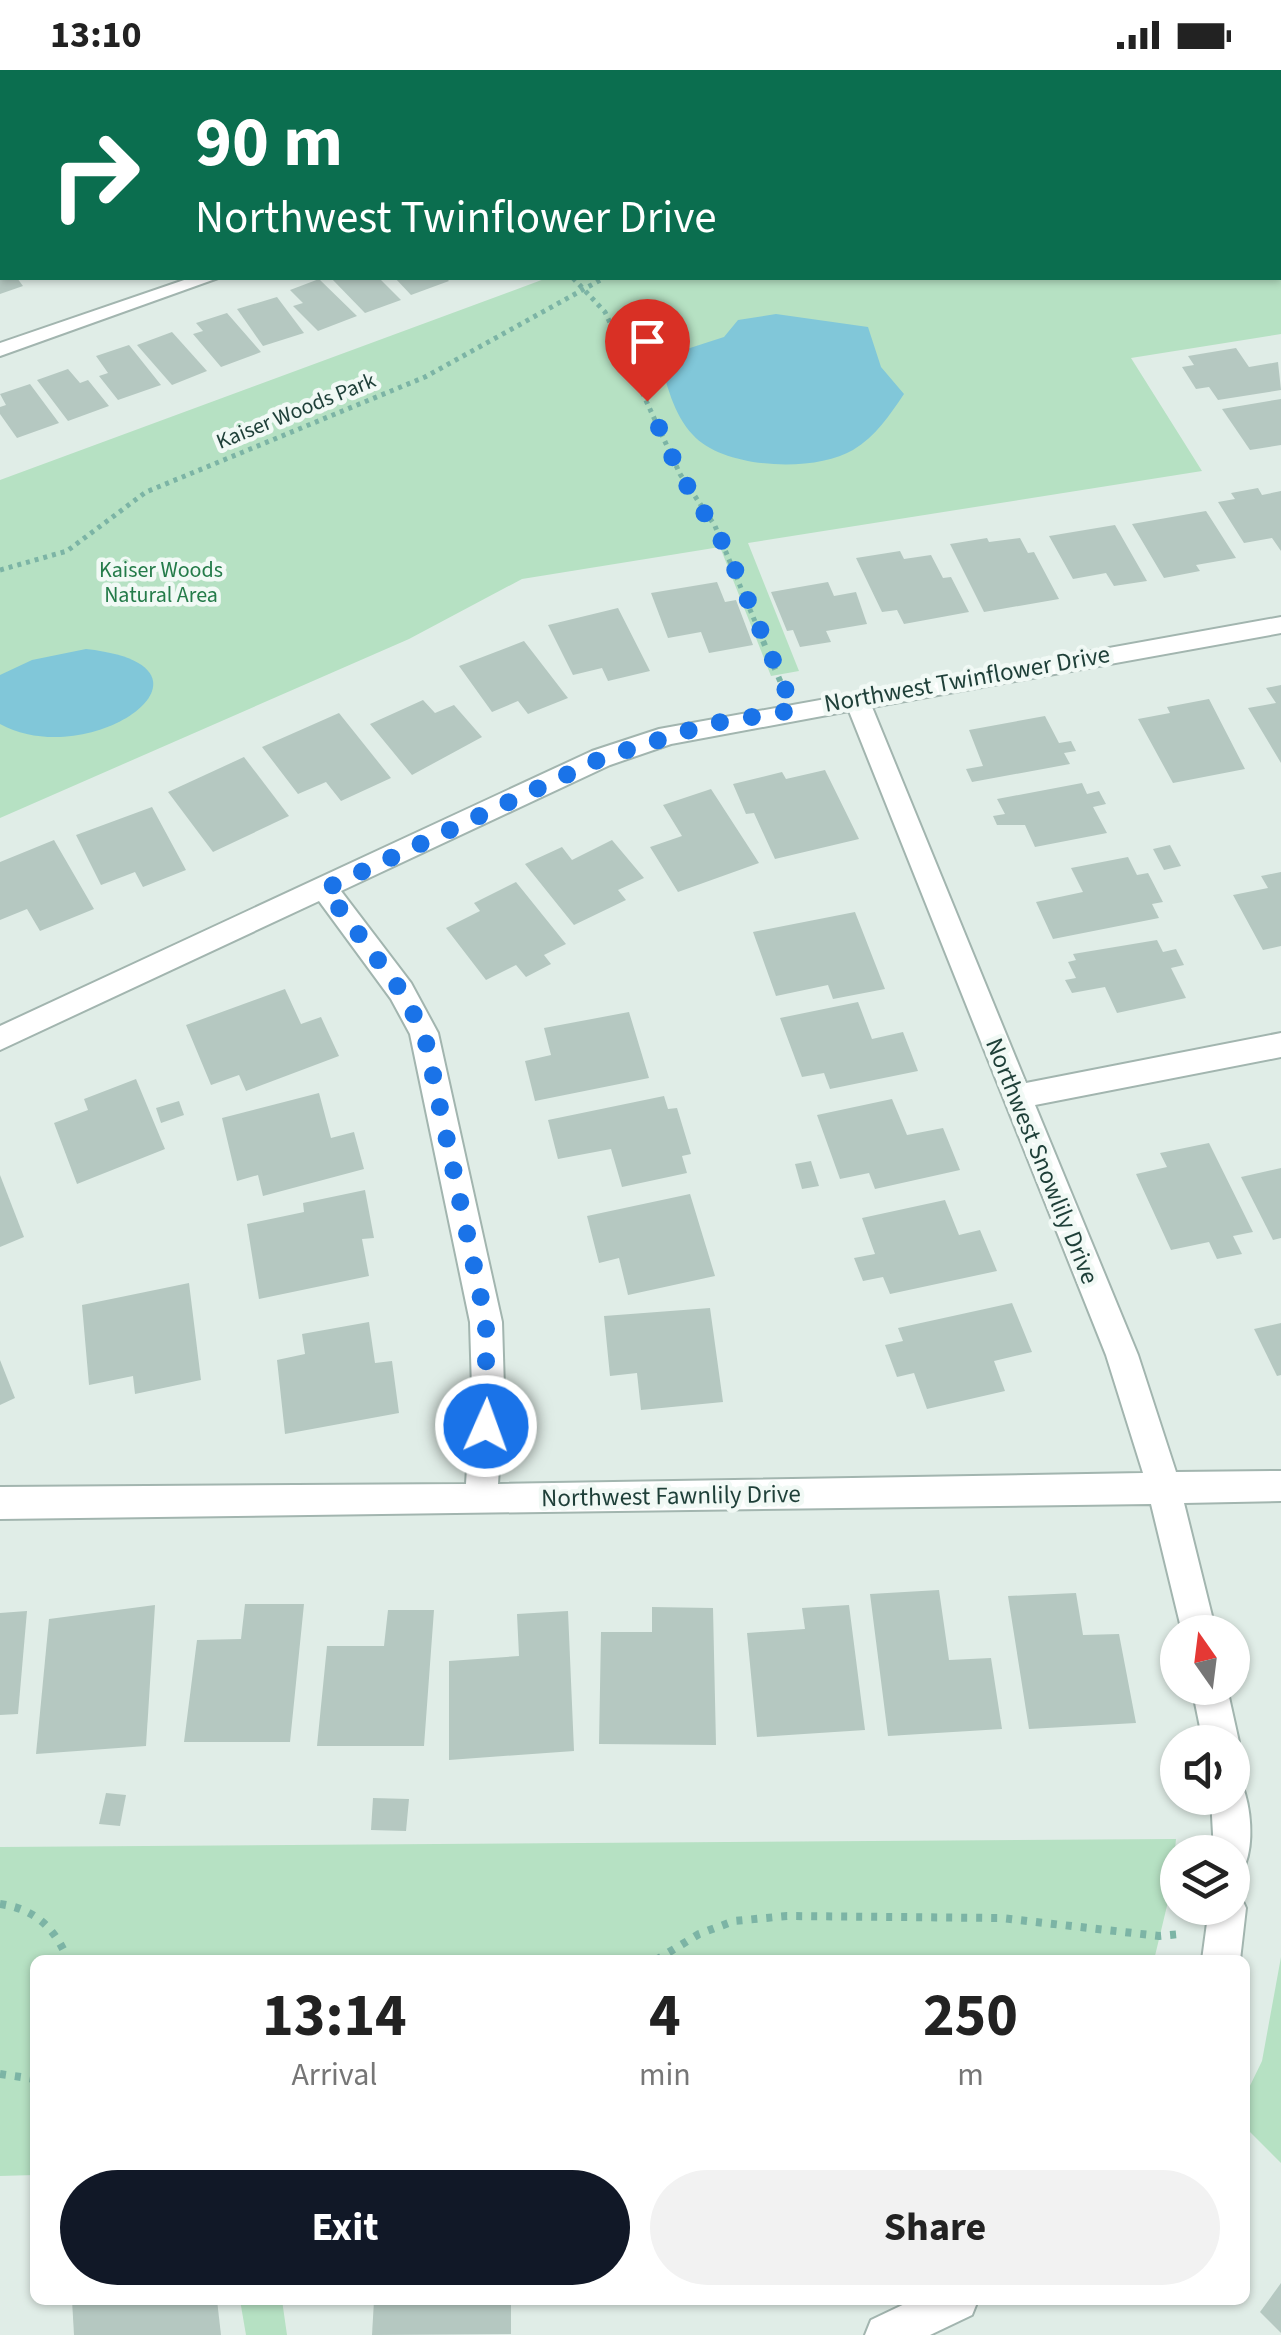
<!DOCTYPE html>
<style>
body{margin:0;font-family:"Source Sans 3",sans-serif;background:#f2f2f2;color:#222;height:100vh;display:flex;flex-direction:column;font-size:38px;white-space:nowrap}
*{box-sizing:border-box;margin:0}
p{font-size:32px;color:#767676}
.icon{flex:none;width:55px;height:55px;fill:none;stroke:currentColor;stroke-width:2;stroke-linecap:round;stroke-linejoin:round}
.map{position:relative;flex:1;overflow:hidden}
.drawer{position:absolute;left:30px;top:1885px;width:1220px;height:350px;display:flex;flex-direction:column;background:#fff;border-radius:15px;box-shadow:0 2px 8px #0004}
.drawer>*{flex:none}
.guide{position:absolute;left:0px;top:0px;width:1282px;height:210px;box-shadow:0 2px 8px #0004;background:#0b6e4f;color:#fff;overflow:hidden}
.needle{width:65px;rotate:346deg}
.controls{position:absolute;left:1160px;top:1545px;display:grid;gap:20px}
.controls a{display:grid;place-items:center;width:90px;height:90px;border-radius:50%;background:#fff;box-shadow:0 2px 8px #0004;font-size:50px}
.pin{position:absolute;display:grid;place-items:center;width:85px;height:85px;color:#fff;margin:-102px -42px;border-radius:50% 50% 50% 0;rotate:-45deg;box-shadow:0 0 10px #0007}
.pin .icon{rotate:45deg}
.me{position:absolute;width:110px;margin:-55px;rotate:2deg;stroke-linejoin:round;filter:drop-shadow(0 0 8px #0008)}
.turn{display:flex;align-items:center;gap:35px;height:210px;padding:0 30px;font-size:45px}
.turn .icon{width:130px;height:130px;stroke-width:2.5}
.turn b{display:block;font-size:70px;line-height:85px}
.eta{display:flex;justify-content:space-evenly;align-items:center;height:170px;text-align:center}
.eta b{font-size:60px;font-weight:700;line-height:70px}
.primary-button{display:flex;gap:20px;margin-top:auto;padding:20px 30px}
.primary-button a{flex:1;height:115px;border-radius:60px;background:#111827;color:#fff;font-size:40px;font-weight:700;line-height:115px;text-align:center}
.primary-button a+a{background:#f2f2f2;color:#222}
.status{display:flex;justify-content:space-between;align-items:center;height:70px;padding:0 50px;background:#fff;direction:ltr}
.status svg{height:28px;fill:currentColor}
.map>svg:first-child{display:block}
</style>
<div class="status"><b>13:10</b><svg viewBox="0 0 49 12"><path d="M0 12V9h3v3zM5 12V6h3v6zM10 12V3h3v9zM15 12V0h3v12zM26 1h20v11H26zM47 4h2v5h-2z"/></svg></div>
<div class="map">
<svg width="1281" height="2265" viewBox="0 0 1281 2265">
<rect width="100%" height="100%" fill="#e0ede7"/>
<g fill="#b6e1c3">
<polygon points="1108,0 1281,0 1281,264 1131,288 1202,401 748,473 799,601 771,606 720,477 522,509 409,569 0,748 0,410 547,208 1280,208 1280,2 1101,2"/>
<polygon points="1176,1769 1171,1819 1154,1890 35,1890 35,2105 0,2106 0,1777"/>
<polygon points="1281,1887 1281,2093 1245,2057 1245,2026 1262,1991"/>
<polygon points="240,2230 282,2230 287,2265 246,2265"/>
</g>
<g fill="#81c7d9">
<path d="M776,244L868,257L881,297L904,324C889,346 876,366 853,380C814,403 724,399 693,365C673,344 667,314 659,288L724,267L738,250Z"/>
<path d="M86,579C241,596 92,704 0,654V605L32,590Z"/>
</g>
<g fill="#b5c8c1">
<polygon points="0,208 17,208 23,216 0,224"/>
<polygon points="331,208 379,208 401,230 365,243"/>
<polygon points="395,208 446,208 449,211 411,225"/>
<polygon points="319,209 357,246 318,261 293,236 303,233 290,220"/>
<polygon points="277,227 304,263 263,276 237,239"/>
<polygon points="227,243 261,282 221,297 193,264 203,261 196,253"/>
<polygon points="172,262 207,301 172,315 137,275"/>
<polygon points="129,275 161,315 118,330 99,306 108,303 96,286"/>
<polygon points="1236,278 1249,297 1278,292 1281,320 1218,330 1209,317 1196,319 1182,297 1194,295 1188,286"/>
<polygon points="68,299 80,313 88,310 109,336 68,351 37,310"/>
<polygon points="30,314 59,353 17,368 0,344 0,337 6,335 0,324"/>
<polygon points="1281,329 1281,375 1250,380 1222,339"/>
<polygon points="1258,418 1262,425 1281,421 1281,481 1272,468 1244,473 1218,432 1235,429 1231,423"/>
<polygon points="1206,441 1236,488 1196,495 1200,501 1164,508 1132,454"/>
<polygon points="1115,455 1147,511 1114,516 1106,503 1073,509 1049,466"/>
<polygon points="987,468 989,472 1020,468 1028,483 1034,482 1059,529 984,542 950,474"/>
<polygon points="900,481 904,489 931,485 943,508 951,507 969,542 904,554 897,540 882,542 856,488"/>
<polygon points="717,512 725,532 736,530 753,575 709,583 701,562 668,568 651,523"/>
<polygon points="828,512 834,526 856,522 867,554 826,561 831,572 800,577 793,560 787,561 771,522"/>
<polygon points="618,538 650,601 608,611 602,598 573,605 548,555"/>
<polygon points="524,571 568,628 528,644 518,631 492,642 459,596"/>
<polygon points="1281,615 1281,693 1248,638 1276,633 1266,618"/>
<polygon points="1209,629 1245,699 1173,713 1138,649 1170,643 1167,637"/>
<polygon points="423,630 435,643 454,635 482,667 412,705 370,654"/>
<polygon points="339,643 391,708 341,731 326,712 298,724 262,677"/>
<polygon points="1045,646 1059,673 1071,671 1076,681 1064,683 1070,694 972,712 966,699 983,696 969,660"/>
<polygon points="244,687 289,746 213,782 168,722"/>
<polygon points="825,700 859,769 775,789 754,743 746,744 733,714 782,702 786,709"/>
<polygon points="1082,713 1087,724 1099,721 1106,734 1093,737 1107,763 1035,777 1025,755 997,755 993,746 1005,744 997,729"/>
<polygon points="711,719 759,793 678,822 650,777 682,766 663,735"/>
<polygon points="152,737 186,800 143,817 135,802 101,815 76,765"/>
<polygon points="54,770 94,839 40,861 27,839 0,850 0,792"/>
<polygon points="612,770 644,808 618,820 626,830 574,855 525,794 562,777 572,790"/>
<polygon points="1170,775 1181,796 1164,800 1153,779"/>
<polygon points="1128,787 1137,805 1148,803 1163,832 1152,834 1159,848 1053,869 1036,832 1083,822 1071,798"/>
<polygon points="1281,802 1281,876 1263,880 1233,825 1268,818 1261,806"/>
<polygon points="516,812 566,874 544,885 551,894 526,907 516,895 486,910 446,858 480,841 474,833"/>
<polygon points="855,842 885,919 833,929 828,915 776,926 753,862"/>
<polygon points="1157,870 1163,882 1176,879 1184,895 1171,898 1186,928 1117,943 1105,917 1072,923 1065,910 1076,908 1068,892 1076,890 1073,884"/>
<polygon points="285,919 301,954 321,947 339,986 246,1021 239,1005 211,1015 186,955"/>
<polygon points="858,932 872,969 903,962 918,1001 830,1019 824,1003 802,1007 780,948"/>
<polygon points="629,942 649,1008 535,1031 525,991 551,985 544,958"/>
<polygon points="136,1009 165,1079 77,1114 54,1053 88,1040 84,1029"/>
<polygon points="319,1023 331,1068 354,1062 364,1099 263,1126 258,1105 237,1111 222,1048"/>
<polygon points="664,1026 668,1039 677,1038 691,1084 682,1086 687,1103 622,1117 611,1079 558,1089 548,1050"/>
<polygon points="892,1029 907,1065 943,1058 960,1100 875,1119 869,1103 840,1109 817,1045"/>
<polygon points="179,1031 184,1045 161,1053 156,1038"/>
<polygon points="1209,1073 1253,1162 1233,1166 1242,1184 1217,1189 1209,1172 1171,1180 1136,1104 1167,1097 1160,1083"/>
<polygon points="811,1091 819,1116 802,1119 795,1094"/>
<polygon points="1281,1098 1281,1168 1273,1170 1241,1107"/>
<polygon points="0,1105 24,1167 0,1177"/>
<polygon points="365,1120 374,1168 362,1169 369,1206 259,1229 247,1154 304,1142 303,1133"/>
<polygon points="690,1124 715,1206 628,1225 619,1188 599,1193 587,1146"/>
<polygon points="945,1130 959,1165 980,1160 997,1201 890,1224 883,1207 863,1211 854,1188 875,1184 862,1148"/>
<polygon points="189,1213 201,1310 135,1324 133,1306 89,1315 82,1235"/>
<polygon points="1012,1233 1032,1282 994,1291 1005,1321 927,1339 914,1303 897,1307 885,1275 903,1271 898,1258"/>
<polygon points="710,1238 723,1332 641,1340 637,1303 610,1306 604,1246"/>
<polygon points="369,1252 375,1293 392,1291 399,1343 285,1364 277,1290 305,1284 302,1264"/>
<polygon points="1281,1253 1281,1305 1277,1306 1254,1259"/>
<polygon points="0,1290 15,1328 0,1335"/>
<polygon points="939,1520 949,1590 991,1588 1002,1659 888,1666 870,1524"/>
<polygon points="1076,1523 1083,1565 1119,1564 1136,1653 1029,1659 1008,1526"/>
<polygon points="245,1534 304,1534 290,1672 184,1672 197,1570 241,1569"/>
<polygon points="155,1535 146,1676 36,1684 49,1549"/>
<polygon points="849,1535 865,1660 757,1667 747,1563 805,1559 802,1538"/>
<polygon points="652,1537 713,1538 716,1675 599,1674 601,1562 652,1562"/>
<polygon points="388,1540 434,1540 424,1676 317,1676 327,1576 384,1576"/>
<polygon points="27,1541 18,1644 0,1645 0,1543"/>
<polygon points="568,1541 574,1681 449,1690 449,1591 519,1586 517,1544"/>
<polygon points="106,1723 126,1725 120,1756 99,1754"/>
<polygon points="373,1728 409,1729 406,1761 371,1760"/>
<polygon points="1281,2213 1281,2263 1260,2242"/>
<polygon points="72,2230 217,2230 221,2265 74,2265"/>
<polygon points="374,2230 511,2230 511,2264 372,2265"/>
</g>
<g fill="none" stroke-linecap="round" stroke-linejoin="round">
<defs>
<g id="minor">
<polygon points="377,0 395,0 396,2 378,2"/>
<polygon points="723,0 743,0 744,2 725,2"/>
<polygon points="2,61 2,73 0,74 0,62"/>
<polygon points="190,208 218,208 0,286 0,273"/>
<path d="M1281,547V563L872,637L1026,1013L1281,963V987L1035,1035L1138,1285L1176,1402L1281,1401V1431L1184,1433L1216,1562H1182L1151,1434L0,1449V1417L466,1414L472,1319L470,1252L410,964L391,929L319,831L0,980V956L592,681L659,659ZM849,641L1106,1285L1143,1403L498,1414L504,1319L502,1252L438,963L411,913L341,821L610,695L671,674Z"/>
<polygon points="1192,1618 1227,1618 1239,1672 1234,1685 1232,1672 1203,1672"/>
<path d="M1232,1711L1242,1715C1251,1737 1254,1773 1245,1795L1232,1800V1782H1214L1211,1728H1232Z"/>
<polygon points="1232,1822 1240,1825 1246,1838 1240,1890 1202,1890 1209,1838 1232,1838"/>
<polygon points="913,2230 978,2230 972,2245 930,2265 865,2265 871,2250"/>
</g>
</defs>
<use href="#minor" stroke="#a2b5af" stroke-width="4"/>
<g stroke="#7cb4a5" stroke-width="5" stroke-dasharray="4 5" stroke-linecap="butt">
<polyline points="1219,2 1225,0"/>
<polyline points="573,208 605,242 680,404 715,456 759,561"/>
<polyline points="0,500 67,481 146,422 425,307 604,208"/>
</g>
<polyline stroke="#7cb4a5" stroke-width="6" stroke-dasharray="5 8" stroke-linecap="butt" points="758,559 781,613"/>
<g stroke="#7cb4a5" stroke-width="8" stroke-dasharray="6 9" stroke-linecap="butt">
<path d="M0,1834C35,1839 55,1858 68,1890"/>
<polyline points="656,1890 699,1864 734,1851 787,1846 1001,1848 1159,1866 1180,1864"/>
<polyline points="0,2004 35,2009"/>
</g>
<use href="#minor" fill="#fff" fill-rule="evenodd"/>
</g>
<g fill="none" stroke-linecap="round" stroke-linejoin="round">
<polyline stroke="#1a73e8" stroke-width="18" stroke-dasharray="0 32.4" points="486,1356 486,1252 424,963 401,921 325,819 602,688 709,654 794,640 726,478 680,404 647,331"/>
</g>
<g text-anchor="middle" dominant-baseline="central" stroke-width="9" stroke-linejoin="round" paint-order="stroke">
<g font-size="22" fill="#1e3f38" stroke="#f1f9f5">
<text transform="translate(296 341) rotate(-22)">Kaiser Woods Park</text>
</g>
<g font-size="22" fill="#247b49" stroke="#f1f9f5">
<text x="161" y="500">Kaiser Woods<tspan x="161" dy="25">Natural Area</tspan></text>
</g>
<g font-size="25" fill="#1e3f38" stroke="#f1f9f5">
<text transform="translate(967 609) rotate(-10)">Northwest Twinflower Drive</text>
<text transform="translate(1042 1091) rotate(68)">Northwest Snowlily Drive</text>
<text transform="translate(671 1426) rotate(-1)">Northwest Fawnlily Drive</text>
</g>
</g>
</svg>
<div class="controls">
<a><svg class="needle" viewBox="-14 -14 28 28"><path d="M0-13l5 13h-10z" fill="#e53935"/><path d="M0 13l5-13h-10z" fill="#767676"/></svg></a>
<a><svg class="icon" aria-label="sound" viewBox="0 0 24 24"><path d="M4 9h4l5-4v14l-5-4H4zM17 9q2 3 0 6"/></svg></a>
<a><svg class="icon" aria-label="layers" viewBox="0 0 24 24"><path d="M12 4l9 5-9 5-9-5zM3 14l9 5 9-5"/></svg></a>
</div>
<div class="pin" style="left:647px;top:331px;background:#d93025"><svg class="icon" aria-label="arrive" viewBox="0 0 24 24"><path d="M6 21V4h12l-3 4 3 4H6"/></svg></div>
<svg class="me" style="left:486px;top:1356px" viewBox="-20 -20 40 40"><circle r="17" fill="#1a73e8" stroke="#fff" stroke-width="3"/><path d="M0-11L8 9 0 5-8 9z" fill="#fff"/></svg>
<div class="guide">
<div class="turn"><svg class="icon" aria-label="right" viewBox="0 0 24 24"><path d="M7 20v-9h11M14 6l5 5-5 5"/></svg><div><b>90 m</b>Northwest Twinflower Drive</div></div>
</div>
<section class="drawer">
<div class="eta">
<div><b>13:14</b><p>Arrival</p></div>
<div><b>4</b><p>min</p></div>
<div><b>250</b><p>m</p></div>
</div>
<div class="primary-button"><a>Exit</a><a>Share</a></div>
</section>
</div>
